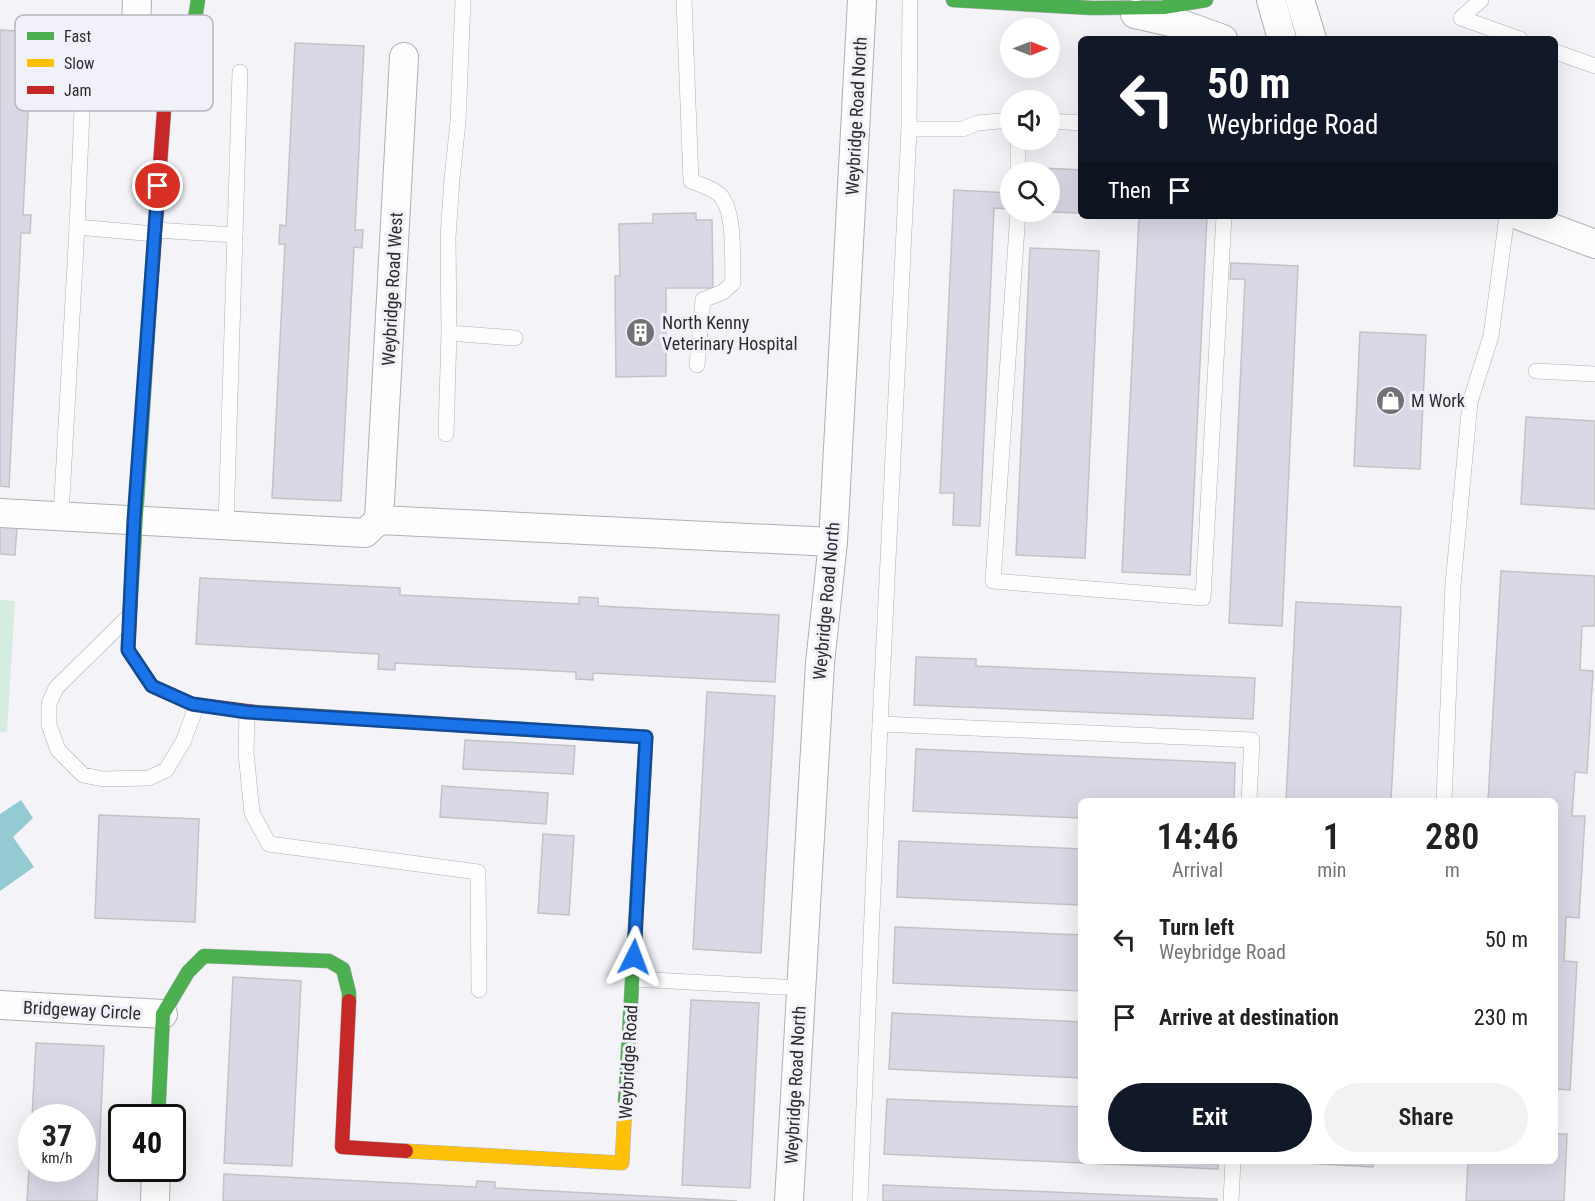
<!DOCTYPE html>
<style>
body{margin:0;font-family:"Roboto Condensed",sans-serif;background:#f2f2f2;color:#222;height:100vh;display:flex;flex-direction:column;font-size:22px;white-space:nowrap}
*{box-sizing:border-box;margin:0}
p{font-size:20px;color:#767676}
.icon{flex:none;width:33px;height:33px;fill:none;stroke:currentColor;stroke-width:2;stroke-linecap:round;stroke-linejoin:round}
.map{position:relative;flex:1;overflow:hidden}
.sheet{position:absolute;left:1078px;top:798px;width:480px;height:366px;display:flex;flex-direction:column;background:#fff;border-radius:9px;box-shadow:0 6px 24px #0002}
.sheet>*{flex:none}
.banner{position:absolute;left:1078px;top:36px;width:480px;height:183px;border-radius:9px;box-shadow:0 6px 24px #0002;background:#111827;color:#fff;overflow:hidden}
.needle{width:39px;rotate:90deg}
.fabs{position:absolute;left:1000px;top:18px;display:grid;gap:12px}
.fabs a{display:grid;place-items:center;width:60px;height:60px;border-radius:50%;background:#fff;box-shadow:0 6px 24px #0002;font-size:30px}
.speed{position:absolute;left:18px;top:1104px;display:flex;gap:12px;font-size:30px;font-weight:700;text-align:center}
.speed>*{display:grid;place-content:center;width:78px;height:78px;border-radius:50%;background:#fff;box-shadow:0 6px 24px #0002;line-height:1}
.speed small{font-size:15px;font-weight:400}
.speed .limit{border:3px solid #111;border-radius:9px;background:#fff;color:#111}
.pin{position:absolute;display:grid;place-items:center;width:51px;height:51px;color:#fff;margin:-26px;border:3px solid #fff;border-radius:50%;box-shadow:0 2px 6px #0007}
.me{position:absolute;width:66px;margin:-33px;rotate:3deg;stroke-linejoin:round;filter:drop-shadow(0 0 4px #0008)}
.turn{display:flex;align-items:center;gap:21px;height:126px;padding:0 30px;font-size:27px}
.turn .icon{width:78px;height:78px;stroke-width:2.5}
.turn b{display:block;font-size:42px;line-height:51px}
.then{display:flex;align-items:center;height:57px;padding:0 30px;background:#0003;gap:12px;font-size:22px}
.eta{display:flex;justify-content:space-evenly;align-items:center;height:102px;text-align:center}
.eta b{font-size:36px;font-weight:600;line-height:42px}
.action{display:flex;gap:12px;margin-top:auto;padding:12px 30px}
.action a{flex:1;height:69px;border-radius:36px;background:#111827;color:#fff;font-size:24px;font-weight:600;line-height:69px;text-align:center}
.action a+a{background:#f2f2f2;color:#222}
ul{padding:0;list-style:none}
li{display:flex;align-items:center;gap:18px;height:78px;padding:0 30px}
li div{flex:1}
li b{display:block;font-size:22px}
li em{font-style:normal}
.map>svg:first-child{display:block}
</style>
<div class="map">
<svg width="1595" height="1201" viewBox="0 0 1595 1201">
<rect width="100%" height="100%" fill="#f3f3f8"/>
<polygon fill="#d5ece1" points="0,600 15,601 7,732 0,732"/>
<polygon fill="#94cbd2" points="21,800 33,818 13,837 34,867 0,891 0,814"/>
<g fill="#d9d9e6" stroke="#c3c3c6" stroke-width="1.5">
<polygon points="0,30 32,32 23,215 31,215 30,233 21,233 9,487 0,486"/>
<polygon points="295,43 364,46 355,230 363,230 362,248 354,247 341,501 272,498 285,244 279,244 280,225 286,226"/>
<polygon points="1041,168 1082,170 1082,213 1050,212 1050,172 1041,172"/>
<polygon points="954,190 1009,193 1008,209 994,208 980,526 953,525 954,493 940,493"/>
<polygon points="696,213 696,220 712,220 713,288 666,288 666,376 616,377 615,276 620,276 619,224 653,223 653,214"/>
<polygon points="1139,216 1207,216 1190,575 1122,572"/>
<polygon points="1030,248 1099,251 1085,558 1016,555"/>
<polygon points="1231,263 1298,266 1282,626 1229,623 1245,279 1230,279"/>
<polygon points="1360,332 1426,335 1420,469 1354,466"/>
<polygon points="1526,417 1595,421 1595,509 1521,504"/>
<polygon points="0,525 17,526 15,555 0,554"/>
<polygon points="1501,571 1595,576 1595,626 1582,626 1580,670 1593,671 1587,773 1575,772 1572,816 1585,816 1579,918 1566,917 1564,961 1577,962 1570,1090 1557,1089 1556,1122 1556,801 1488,801"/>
<polygon points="200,578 400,588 400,595 579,604 579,597 598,598 598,606 779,615 775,682 593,673 593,680 576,679 576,672 395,663 395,670 378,669 379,654 196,644"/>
<polygon points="1296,602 1401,607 1391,801 1286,801"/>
<polygon points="916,657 976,659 976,666 1255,678 1253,719 914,705"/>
<polygon points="707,692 775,696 761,953 693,949"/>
<polygon points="465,740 575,746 573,774 463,769"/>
<polygon points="916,749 1235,763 1234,801 1082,801 1082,818 913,811"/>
<polygon points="442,786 548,793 546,824 440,817"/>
<polygon points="99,815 199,819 195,922 95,918"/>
<polygon points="543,834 574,836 569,915 538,913"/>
<polygon points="899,841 1082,849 1082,905 897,897"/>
<polygon points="895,927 1082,935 1082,991 893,983"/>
<polygon points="233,977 301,981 292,1166 224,1163"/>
<polygon points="691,1000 759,1003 750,1188 682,1185"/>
<polygon points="892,1013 1082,1022 1082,1078 889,1069"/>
<polygon points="36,1043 104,1046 97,1201 27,1201 32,1122 32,1168 82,1168 82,1118 32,1118"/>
<polygon points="887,1099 1082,1107 1082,1161 1218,1161 1218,1169 884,1154"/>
<polygon points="1556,1134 1567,1134 1564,1201 1466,1201 1468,1161 1556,1161"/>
<polygon points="1268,1161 1373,1161 1373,1167"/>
<polygon points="224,1174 476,1187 477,1181 495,1182 495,1188 737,1201 223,1201"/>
<polygon points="883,1185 1217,1199 1217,1201 883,1201"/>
</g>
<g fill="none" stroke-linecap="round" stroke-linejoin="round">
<defs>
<g id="lane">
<polyline points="463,0 458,122 452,179 448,237 449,333 515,338"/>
<path d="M684,0L691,181C701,185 717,189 723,199C735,217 732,261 733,283L723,292L703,300L697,365"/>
<polyline points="910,0 909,129 963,129 977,123 1011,120"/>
<polyline points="1481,0 1461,18 1520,39"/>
<polyline points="1556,52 1595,66"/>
<polyline points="1050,121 1082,123"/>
<polyline points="909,129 880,724 1252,740 1249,801"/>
<polyline points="1018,140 1018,172"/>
<polyline points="1018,212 993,581 1203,598 1224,216"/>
<polyline points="77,227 84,64"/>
<polyline points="155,230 235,235"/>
<polyline points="1536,371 1595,374"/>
<polyline points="446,434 449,333"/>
<polyline points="61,516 77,227 155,234"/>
<polyline points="226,525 240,72"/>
<polyline points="125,620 56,688 49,704 49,725 58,750 83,775 103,779 149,778 166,770 183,742 197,705"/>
<polyline points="247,712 246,753 252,813 269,844 478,872 479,990"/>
<polyline points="1444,801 1453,585 1470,402 1491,336 1507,216"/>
<polyline points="633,979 801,988"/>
<polyline points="860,1201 880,724"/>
<polyline points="1231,1201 1233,1161"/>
</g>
<g id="street">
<polyline points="137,0 135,58 165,97"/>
<polyline points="1271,0 1282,39"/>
<polyline points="1300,0 1312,39"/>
<polyline points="1135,14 1184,25 1223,39"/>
<polyline points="1520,216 1595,244"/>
<polyline points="0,513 365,533 379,520 833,542"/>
<polyline points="379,520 404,57"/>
<polyline points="0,1005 163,1014"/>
<polyline points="155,1201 156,1168"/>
<polyline points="789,1201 820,663 833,542 862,0"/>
</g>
<g id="fast">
<polyline points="953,0 1092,8 1164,7 1206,0"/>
<polyline points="178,76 188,61 198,0"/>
<polyline points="131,593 149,315"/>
<polyline points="625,1106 646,737"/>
<polyline points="158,1118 163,1014 188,972 204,956 329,961 343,969 349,993 349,1001"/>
</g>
<g id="slow">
<polyline points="254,712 646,737"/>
<polyline points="406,1151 622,1163 625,1106"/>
</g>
<g id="jam">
<polyline points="149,315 165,97 178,76"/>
<polyline points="131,593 128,650 152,686 192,704 254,712"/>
<polyline points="349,1001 342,1147 406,1151"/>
</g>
</defs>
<use href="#lane" stroke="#b0b0b4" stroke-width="16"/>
<use href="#street" stroke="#b0b0b4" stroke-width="30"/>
<use href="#fast" stroke="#b0b0b4" stroke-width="15"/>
<use href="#slow" stroke="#b0b0b4" stroke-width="15"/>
<use href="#jam" stroke="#b0b0b4" stroke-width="15"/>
<use href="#lane" stroke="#fdfdfe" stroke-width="15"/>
<use href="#street" stroke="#fdfdfe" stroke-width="28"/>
<use href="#fast" stroke="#4caf50" stroke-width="14"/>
<use href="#slow" stroke="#ffc107" stroke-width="14"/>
<use href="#jam" stroke="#c62828" stroke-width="14"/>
</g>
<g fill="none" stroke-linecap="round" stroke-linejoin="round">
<defs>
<polyline id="route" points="158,186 134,520 128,650 152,686 192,704 247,712 646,737 634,957"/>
</defs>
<use href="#route" stroke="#114b97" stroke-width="15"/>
<use href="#route" stroke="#1a73e8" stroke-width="10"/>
</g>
<defs>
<symbol id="building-disc" viewBox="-11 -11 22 22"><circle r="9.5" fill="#727276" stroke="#f1f1fa"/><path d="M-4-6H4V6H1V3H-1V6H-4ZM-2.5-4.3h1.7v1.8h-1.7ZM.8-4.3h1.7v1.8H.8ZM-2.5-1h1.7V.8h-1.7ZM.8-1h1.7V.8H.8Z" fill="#fff"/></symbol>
<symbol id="shop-disc" viewBox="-11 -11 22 22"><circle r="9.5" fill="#727276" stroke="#f1f1fa"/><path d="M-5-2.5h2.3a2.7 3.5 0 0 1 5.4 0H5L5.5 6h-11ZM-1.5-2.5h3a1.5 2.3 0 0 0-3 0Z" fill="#fff"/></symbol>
</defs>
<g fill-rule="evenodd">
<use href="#building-disc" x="624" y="316" width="33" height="33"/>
<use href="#shop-disc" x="1374" y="384" width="33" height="33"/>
</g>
<g text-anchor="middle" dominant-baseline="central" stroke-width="6" stroke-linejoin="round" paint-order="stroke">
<g font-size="18" fill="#2d2d30" stroke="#f1f1fa">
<text transform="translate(856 116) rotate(-87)">Weybridge Road North</text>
<text transform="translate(392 289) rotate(-87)">Weybridge Road West</text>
<text transform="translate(826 601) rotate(-85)">Weybridge Road North</text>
<text transform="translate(82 1010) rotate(3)">Bridgeway Circle</text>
<text transform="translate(628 1062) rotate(-87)">Weybridge Road</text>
<text transform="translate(795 1085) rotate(-87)">Weybridge Road North</text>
</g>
<g font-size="18" fill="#2d2d30" stroke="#f1f1fa" text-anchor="start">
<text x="662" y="322">North Kenny<tspan x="662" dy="21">Veterinary Hospital</tspan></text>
<text x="1411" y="400">M Work</text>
</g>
</g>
<rect x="15" y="15" width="198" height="96" rx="9" fill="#f1f1fa" stroke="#b6b6bd" stroke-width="1.5"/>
<rect x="27" y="32" width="27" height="8" fill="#4caf50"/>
<rect x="27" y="59" width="27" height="8" fill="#ffc107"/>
<rect x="27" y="86" width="27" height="8" fill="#c62828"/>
<g font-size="16" fill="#2d2d30">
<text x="64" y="42">Fast</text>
<text x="64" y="69">Slow</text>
<text x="64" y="96">Jam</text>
</g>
</svg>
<div class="fabs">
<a><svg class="needle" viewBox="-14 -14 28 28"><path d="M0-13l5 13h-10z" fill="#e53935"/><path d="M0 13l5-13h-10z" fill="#767676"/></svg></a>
<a><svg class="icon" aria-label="sound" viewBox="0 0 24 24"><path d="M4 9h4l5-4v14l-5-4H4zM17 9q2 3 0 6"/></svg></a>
<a><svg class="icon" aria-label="search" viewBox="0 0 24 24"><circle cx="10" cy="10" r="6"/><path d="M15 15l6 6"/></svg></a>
</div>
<div class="speed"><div>37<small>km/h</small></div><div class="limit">40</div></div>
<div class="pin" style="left:158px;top:186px;background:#d93025"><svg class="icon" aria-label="arrive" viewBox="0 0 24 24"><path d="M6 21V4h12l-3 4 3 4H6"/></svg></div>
<svg class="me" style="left:634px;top:957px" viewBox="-20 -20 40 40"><path d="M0-17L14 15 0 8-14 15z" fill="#1a73e8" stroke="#fff" stroke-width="4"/></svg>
<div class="banner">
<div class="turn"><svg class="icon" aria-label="left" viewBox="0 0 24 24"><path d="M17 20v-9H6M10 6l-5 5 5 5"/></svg><div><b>50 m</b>Weybridge Road</div></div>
<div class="then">Then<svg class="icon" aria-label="arrive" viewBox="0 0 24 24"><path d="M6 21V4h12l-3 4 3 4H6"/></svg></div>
</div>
<section class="sheet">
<div class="eta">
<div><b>14:46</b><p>Arrival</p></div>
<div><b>1</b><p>min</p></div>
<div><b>280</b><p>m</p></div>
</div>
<ul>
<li><svg class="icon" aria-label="left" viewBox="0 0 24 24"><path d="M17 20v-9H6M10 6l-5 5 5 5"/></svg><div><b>Turn left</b><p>Weybridge Road</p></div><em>50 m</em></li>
<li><svg class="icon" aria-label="arrive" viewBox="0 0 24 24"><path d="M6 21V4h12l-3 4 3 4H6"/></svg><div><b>Arrive at destination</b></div><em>230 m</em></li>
</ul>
<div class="action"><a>Exit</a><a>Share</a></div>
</section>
</div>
